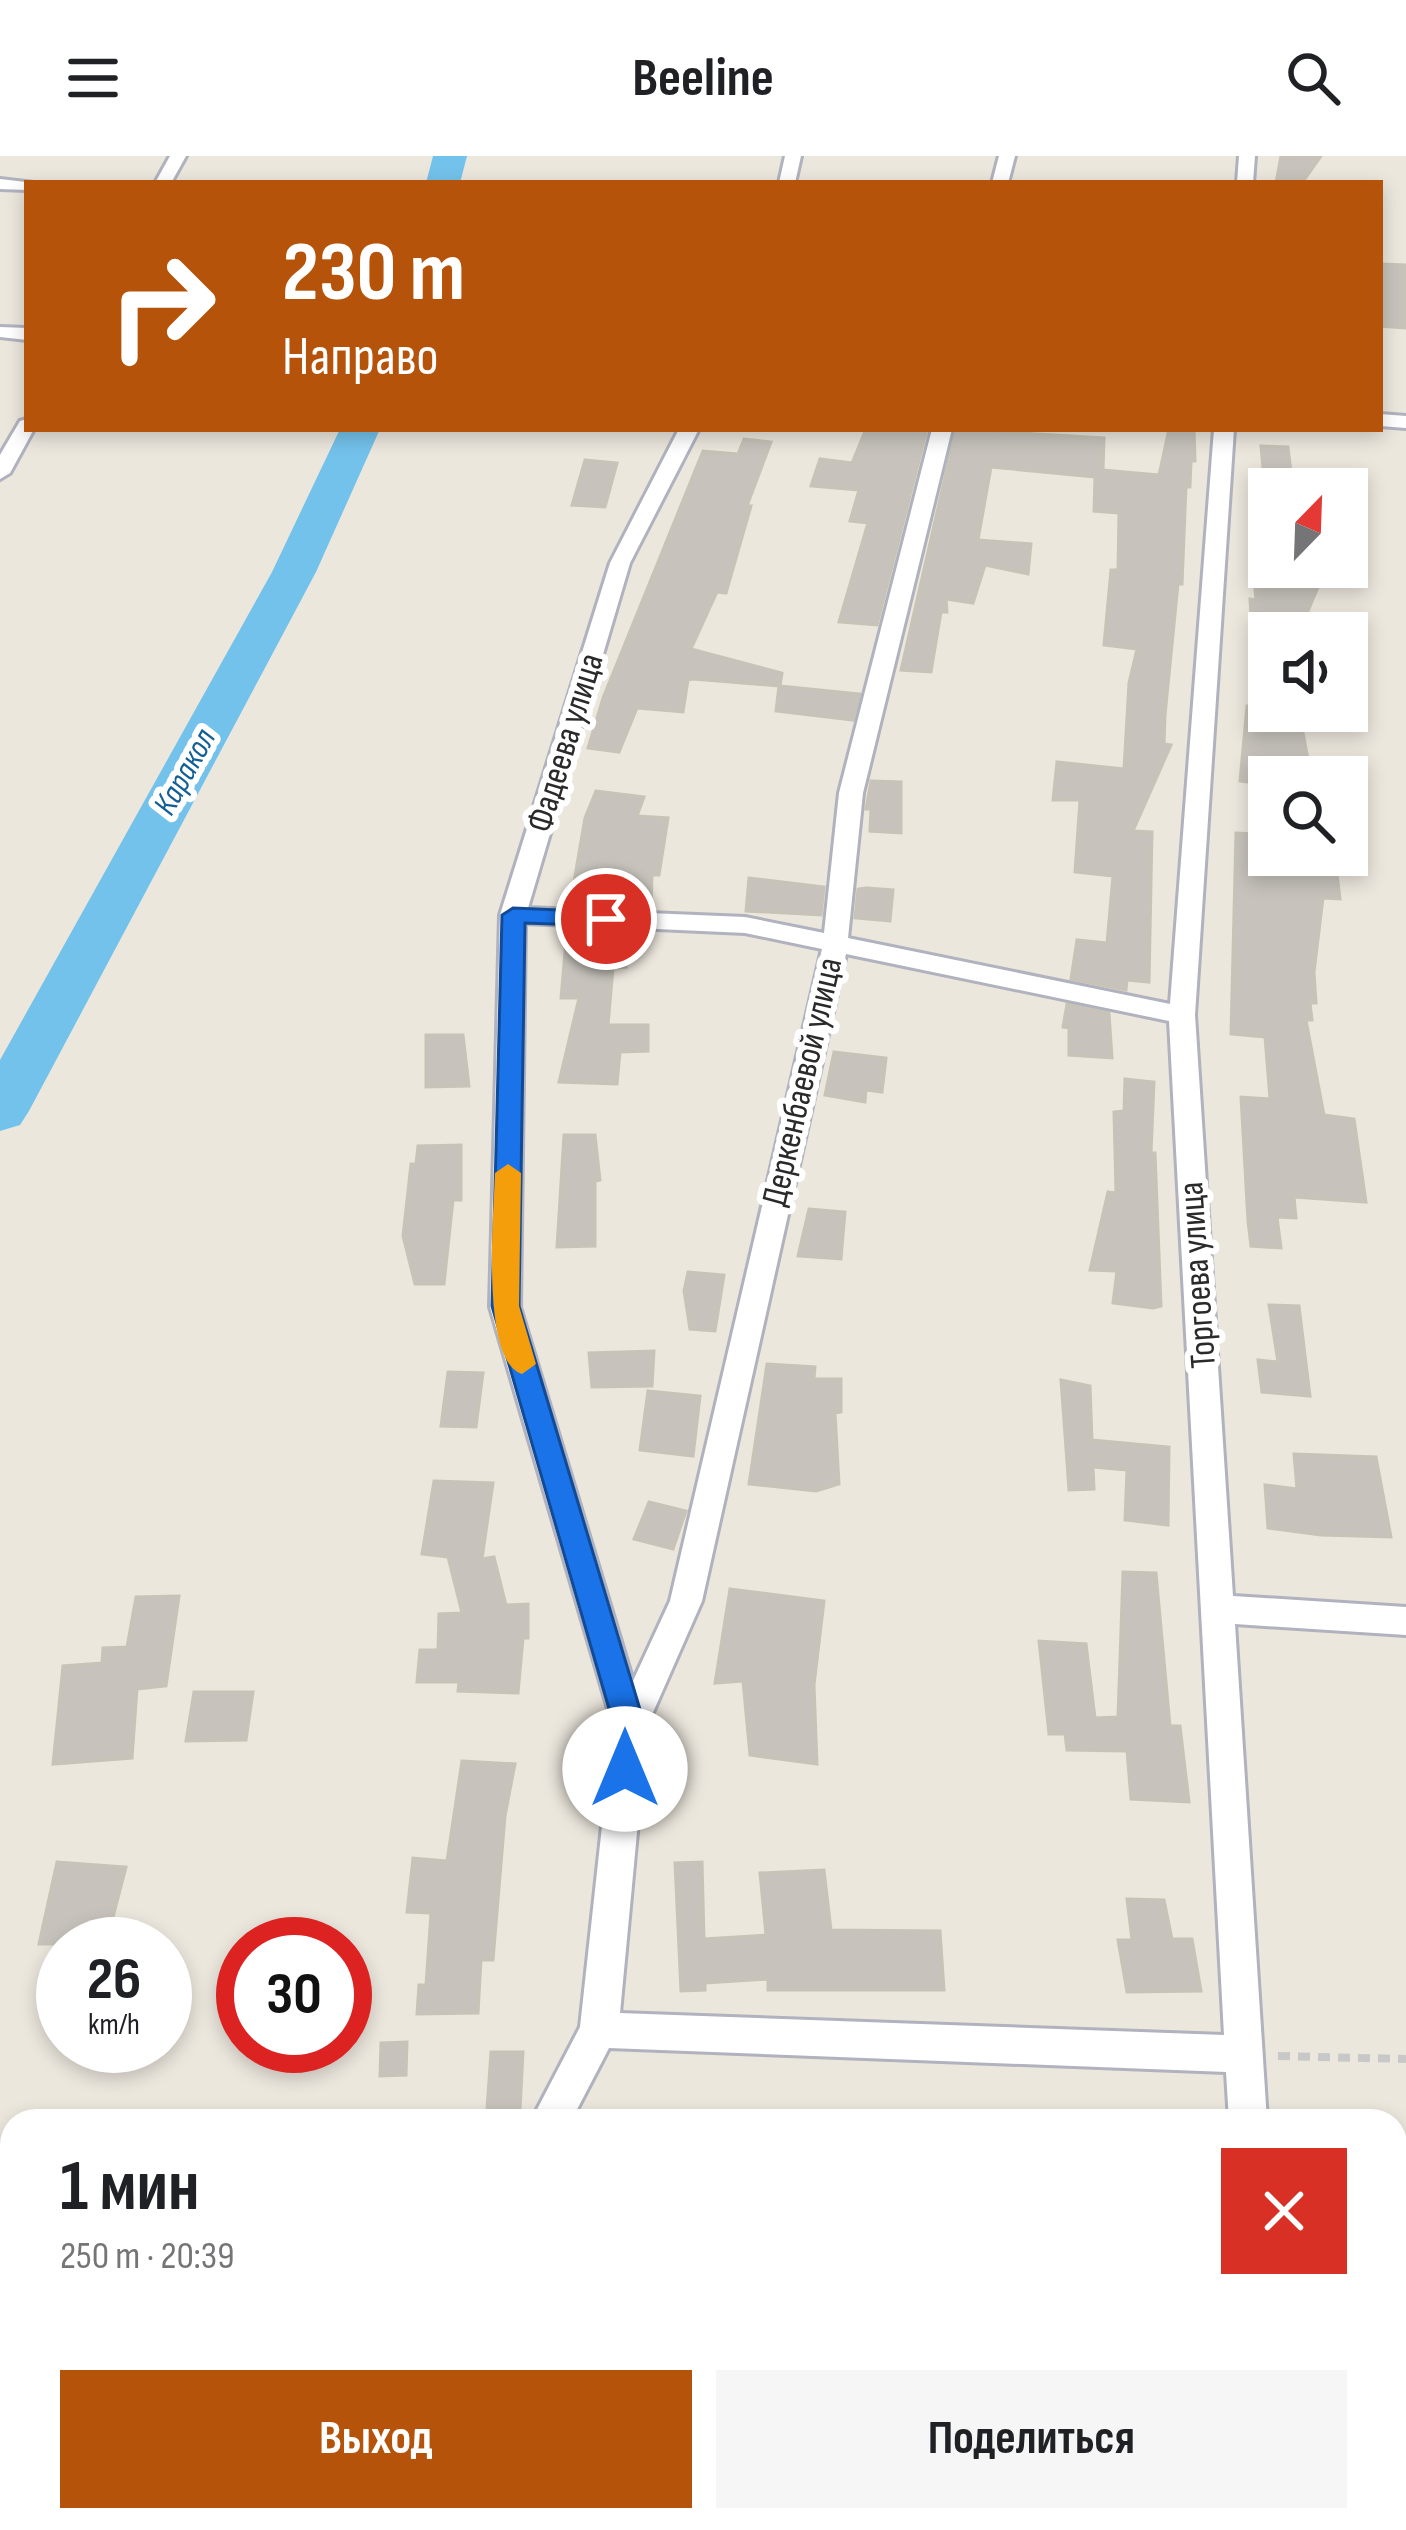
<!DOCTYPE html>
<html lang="ru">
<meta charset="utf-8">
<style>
body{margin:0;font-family:"Sofia Sans Condensed",sans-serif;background:#f6f6f6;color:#202124;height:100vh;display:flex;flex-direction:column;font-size:45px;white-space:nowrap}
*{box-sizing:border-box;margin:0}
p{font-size:39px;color:#757577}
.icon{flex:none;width:66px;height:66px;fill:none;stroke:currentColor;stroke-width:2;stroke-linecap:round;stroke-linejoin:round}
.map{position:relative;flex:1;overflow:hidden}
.side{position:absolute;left:0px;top:1953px;width:1407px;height:423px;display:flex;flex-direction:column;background:#fff;border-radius:36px 36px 0 0;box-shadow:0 6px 18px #0003}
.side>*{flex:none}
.guide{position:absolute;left:24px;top:24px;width:1359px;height:252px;border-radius:0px;box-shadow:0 6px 18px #0003;background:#b45309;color:#fff;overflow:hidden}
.needle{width:78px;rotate:23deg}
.controls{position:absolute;left:1248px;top:312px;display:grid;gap:24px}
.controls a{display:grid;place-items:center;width:120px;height:120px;border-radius:0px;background:#fff;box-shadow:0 6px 18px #0003;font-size:60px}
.speed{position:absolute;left:36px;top:1761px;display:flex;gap:24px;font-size:60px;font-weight:700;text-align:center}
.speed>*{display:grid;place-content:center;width:156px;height:156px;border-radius:50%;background:#fff;box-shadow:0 6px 18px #0003;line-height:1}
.speed small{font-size:30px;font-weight:400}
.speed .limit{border:18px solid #d22;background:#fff;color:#111}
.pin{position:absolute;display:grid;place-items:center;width:102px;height:102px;color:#fff;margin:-51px;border:6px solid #fff;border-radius:50%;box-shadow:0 3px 12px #0007}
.me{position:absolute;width:132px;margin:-66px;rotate:0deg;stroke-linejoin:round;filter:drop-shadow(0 0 9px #0008)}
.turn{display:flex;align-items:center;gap:42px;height:252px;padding:0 60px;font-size:54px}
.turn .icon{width:156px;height:156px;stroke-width:2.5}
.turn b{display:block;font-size:84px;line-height:102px}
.round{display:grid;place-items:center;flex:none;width:126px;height:126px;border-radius:0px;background:#f6f6f6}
.headline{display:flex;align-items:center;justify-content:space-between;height:204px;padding:0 60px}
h1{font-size:72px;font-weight:700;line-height:90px}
.primary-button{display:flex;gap:24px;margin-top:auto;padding:24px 60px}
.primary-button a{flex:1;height:138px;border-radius:0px;background:#b45309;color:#fff;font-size:48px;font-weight:700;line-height:138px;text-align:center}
.primary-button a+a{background:#f6f6f6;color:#202124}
header{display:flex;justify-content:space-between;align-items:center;height:156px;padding:0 60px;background:#fff;font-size:54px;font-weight:700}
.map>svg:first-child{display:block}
</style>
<header><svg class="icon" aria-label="menu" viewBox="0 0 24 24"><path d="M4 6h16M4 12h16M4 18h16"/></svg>Beeline<svg class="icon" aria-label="search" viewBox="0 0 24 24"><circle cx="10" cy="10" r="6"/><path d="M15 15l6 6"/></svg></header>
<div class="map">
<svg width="1406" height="2374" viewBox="0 0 1406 2374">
<rect width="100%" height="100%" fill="#ece7dd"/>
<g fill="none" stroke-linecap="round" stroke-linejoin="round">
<g fill="#73c2eb" fill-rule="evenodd">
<polygon points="433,0 467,0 460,27 426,27"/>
<polygon points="340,273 380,273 316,416 29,955 20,969 0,975 0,904 272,416"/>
</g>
</g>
<g fill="#c7c3bc" stroke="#c7c3b7" stroke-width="3">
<polygon points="1281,0 1321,0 1302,27 1276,27"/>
<polygon points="1380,108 1406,109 1406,172 1380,170"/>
<polygon points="866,273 927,273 877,469 839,466 868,367 850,365 859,334 811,330 820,303 852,307"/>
<polygon points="956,273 1104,282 1103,314 1159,319 1169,273 1194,273 1195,305 1191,305 1190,331 1186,331 1182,428 1178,428 1165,559 1164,588 1171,589 1133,675 1152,676 1149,826 1127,824 1126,834 1071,823 1077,784 1107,787 1113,720 1075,716 1080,644 1053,644 1057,606 1124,613 1129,527 1137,493 1104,489 1111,414 1118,414 1119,357 1094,355 1095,321 991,311 978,384 1031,388 1028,418 985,409 973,447 946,443 947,456 941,456 931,516 901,514"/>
<polygon points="744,283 771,286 747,350 751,350 726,437 717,436 691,493 782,517 780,530 860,538 853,564 776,555 779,530 693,523 688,524 683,556 637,552 619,596 588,592 603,542 703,295 738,298"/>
<polygon points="1261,290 1288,291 1292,325 1264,323"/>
<polygon points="585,304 617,307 605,351 572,349"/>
<polygon points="1252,402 1269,406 1269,411 1324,417 1308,455 1311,469 1283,467 1286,477 1252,477 1250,443 1256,444"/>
<polygon points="1247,550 1299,556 1308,603 1297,602 1294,621 1269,621 1269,629 1240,625"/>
<polygon points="871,625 901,626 901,677 870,675 871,653 866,653"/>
<polygon points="596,635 644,641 637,660 668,662 659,719 652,719 651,751 570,749 585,662"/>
<polygon points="1236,677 1269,679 1269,699 1335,702 1340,743 1323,742 1314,816 1316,847 1310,847 1312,864 1306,864 1324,959 1354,963 1366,1046 1294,1041 1296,1062 1277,1061 1281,1092 1251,1090 1248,1065 1241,941 1270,943 1265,881 1231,878"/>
<polygon points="749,722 824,731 821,759 746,755"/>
<polygon points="866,732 893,734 890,765 855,762 858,733"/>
<polygon points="567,773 626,776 626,811 613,812 608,869 648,869 648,895 620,896 617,928 559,926 579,842 561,842"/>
<polygon points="1067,848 1109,857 1112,902 1069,899 1069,872 1063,871"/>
<polygon points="426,879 463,879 469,930 426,931"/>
<polygon points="834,896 886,902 882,936 866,934 865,946 825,939"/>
<polygon points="1125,923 1154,926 1151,997 1155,997 1161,1150 1153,1152 1113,1147 1117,1115 1090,1114 1108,1036 1116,1037 1114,956 1124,955"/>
<polygon points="564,979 595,979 600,1024 595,1025 595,1090 557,1091"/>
<polygon points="461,989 461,1044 453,1044 444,1128 415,1128 403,1080 411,1008 416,1008 418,990"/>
<polygon points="809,1053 845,1056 841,1103 798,1100"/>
<polygon points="688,1116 724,1119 715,1175 690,1173 684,1135"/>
<polygon points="1269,1149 1299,1150 1310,1240 1262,1236 1258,1204 1278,1206"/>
<polygon points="654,1195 652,1230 592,1231 589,1197"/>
<polygon points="767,1208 815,1211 814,1223 841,1223 841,1256 835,1257 839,1328 816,1335 749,1328"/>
<polygon points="448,1216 483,1217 476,1271 441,1270"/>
<polygon points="1061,1224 1090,1230 1092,1284 1169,1291 1168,1369 1125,1364 1127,1314 1093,1311 1094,1333 1069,1334"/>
<polygon points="648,1235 700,1240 693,1300 640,1294"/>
<polygon points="1294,1298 1376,1301 1391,1381 1321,1379 1268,1372 1265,1329 1297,1333"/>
<polygon points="434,1325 493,1327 482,1403 494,1401 506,1449 528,1448 528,1482 523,1482 518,1537 458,1535 459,1526 417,1526 420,1494 438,1494 439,1458 462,1457 448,1401 422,1398"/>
<polygon points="649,1346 686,1355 673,1393 634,1383"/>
<polygon points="1123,1416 1156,1417 1170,1570 1180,1570 1189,1646 1131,1643 1127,1595 1067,1594 1065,1578 1049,1578 1039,1485 1086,1488 1095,1562 1118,1561"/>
<polygon points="730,1433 824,1445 814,1529 817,1608 750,1599 743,1525 715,1527"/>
<polygon points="179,1440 166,1530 137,1533 132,1602 53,1608 63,1510 102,1507 103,1492 127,1491 136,1441"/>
<polygon points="194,1536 253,1536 246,1584 186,1585"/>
<polygon points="462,1605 515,1608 505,1660 493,1804 481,1804 478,1857 417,1858 419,1829 426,1829 431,1757 407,1756 413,1702 447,1705"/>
<polygon points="57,1706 126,1711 106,1788 39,1788"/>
<polygon points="702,1706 704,1783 766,1779 760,1717 824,1714 831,1774 940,1775 944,1834 768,1834 768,1823 705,1827 705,1834 681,1835 675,1707"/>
<polygon points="1127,1743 1164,1744 1172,1783 1192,1783 1201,1835 1127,1836 1118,1784 1132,1784"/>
<polygon points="407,1886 406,1919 380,1920 381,1887"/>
<polygon points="491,1896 523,1896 520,1954 487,1953"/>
</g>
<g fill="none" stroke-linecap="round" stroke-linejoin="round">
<defs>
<g id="minor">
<polygon points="170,0 186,0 171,27 155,27"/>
<polygon points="785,0 801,0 795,27 779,27"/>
<polygon points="999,0 1015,0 1008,27 992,27"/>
<polygon points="1239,0 1255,0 1253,27 1237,27"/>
<polygon points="0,23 34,27 27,27 27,34 0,33"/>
<polygon points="0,171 27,172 27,184 0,181"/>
<polygon points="1380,258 1406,260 1406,272 1380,270"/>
<polygon points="27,263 27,273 34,273 10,317 0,323 0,299 20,265"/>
<path d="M679,273H699L630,407L528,752L745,761L824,777L839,637L932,273H952L863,637L848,782L1170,848L1214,273H1234L1195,859L1233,1440L1406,1451V1479L1235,1468L1267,1965H1229L1226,1916L609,1892L571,1965H531L580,1871L613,1570L490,1151L500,759L610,407ZM525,767L745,777L822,793L670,1445L633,1525L520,1151ZM846,798L1169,865L1224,1879L620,1857L647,1570L702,1445Z"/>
<rect x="441" y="2364" width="44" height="10"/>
<polygon points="1255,2364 1299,2364 1300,2374 1256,2374"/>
</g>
</defs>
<use href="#minor" stroke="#b0b2be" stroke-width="6"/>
<polyline stroke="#c8c8c8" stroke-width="8" stroke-dasharray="12 8" stroke-linecap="butt" points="1278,1900 1406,1903"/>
<use href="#minor" fill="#fff" fill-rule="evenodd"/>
</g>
<polygon fill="#1a73e8" stroke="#114b97" stroke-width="3" points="513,752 606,756 617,763 606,770 525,767 519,1150 645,1570 636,1623 625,1627 614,1623 609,1613 614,1570 492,1150 502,759"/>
<path fill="#f59e0b" d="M508,1008L521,1017L519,1150L536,1208L522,1218C480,1205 494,1056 495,1017Z"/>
<g text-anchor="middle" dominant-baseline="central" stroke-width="12" stroke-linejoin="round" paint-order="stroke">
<g font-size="33" font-style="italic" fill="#125f97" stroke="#fff">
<text transform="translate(185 616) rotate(-61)">Каракол</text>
</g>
<g font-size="36" fill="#2a2a2a" stroke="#fff">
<text transform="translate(566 587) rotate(-73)">Фадеева улица</text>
<text transform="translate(803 926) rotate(-77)">Деркенбаевой улица</text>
<text transform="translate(1198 1119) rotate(-94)">Торгоева улица</text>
</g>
</g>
</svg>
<div class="controls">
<a><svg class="needle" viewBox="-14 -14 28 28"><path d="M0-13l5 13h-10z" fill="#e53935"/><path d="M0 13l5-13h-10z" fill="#757577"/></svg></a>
<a><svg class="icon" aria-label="sound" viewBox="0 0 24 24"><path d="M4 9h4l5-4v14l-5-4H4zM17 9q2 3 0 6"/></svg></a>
<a><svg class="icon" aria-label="search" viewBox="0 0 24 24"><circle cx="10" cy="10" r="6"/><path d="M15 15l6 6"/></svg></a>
</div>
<div class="speed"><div>26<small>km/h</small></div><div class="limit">30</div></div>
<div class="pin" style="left:606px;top:763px;background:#d93025"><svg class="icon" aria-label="arrive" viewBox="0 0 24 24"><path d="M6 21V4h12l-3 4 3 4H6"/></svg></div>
<svg class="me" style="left:625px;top:1613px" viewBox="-20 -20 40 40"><circle r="19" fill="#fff"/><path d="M0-13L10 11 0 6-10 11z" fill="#1a73e8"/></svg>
<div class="guide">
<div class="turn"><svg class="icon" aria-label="right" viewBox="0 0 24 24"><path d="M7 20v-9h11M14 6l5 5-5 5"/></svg><div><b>230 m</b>Направо</div></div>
</div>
<section class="side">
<div class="headline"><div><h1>1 мин</h1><p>250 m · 20:39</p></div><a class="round" style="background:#d93025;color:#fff"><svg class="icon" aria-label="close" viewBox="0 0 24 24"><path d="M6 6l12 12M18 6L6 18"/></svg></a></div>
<div class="primary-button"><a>Выход</a><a>Поделиться</a></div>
</section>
</div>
